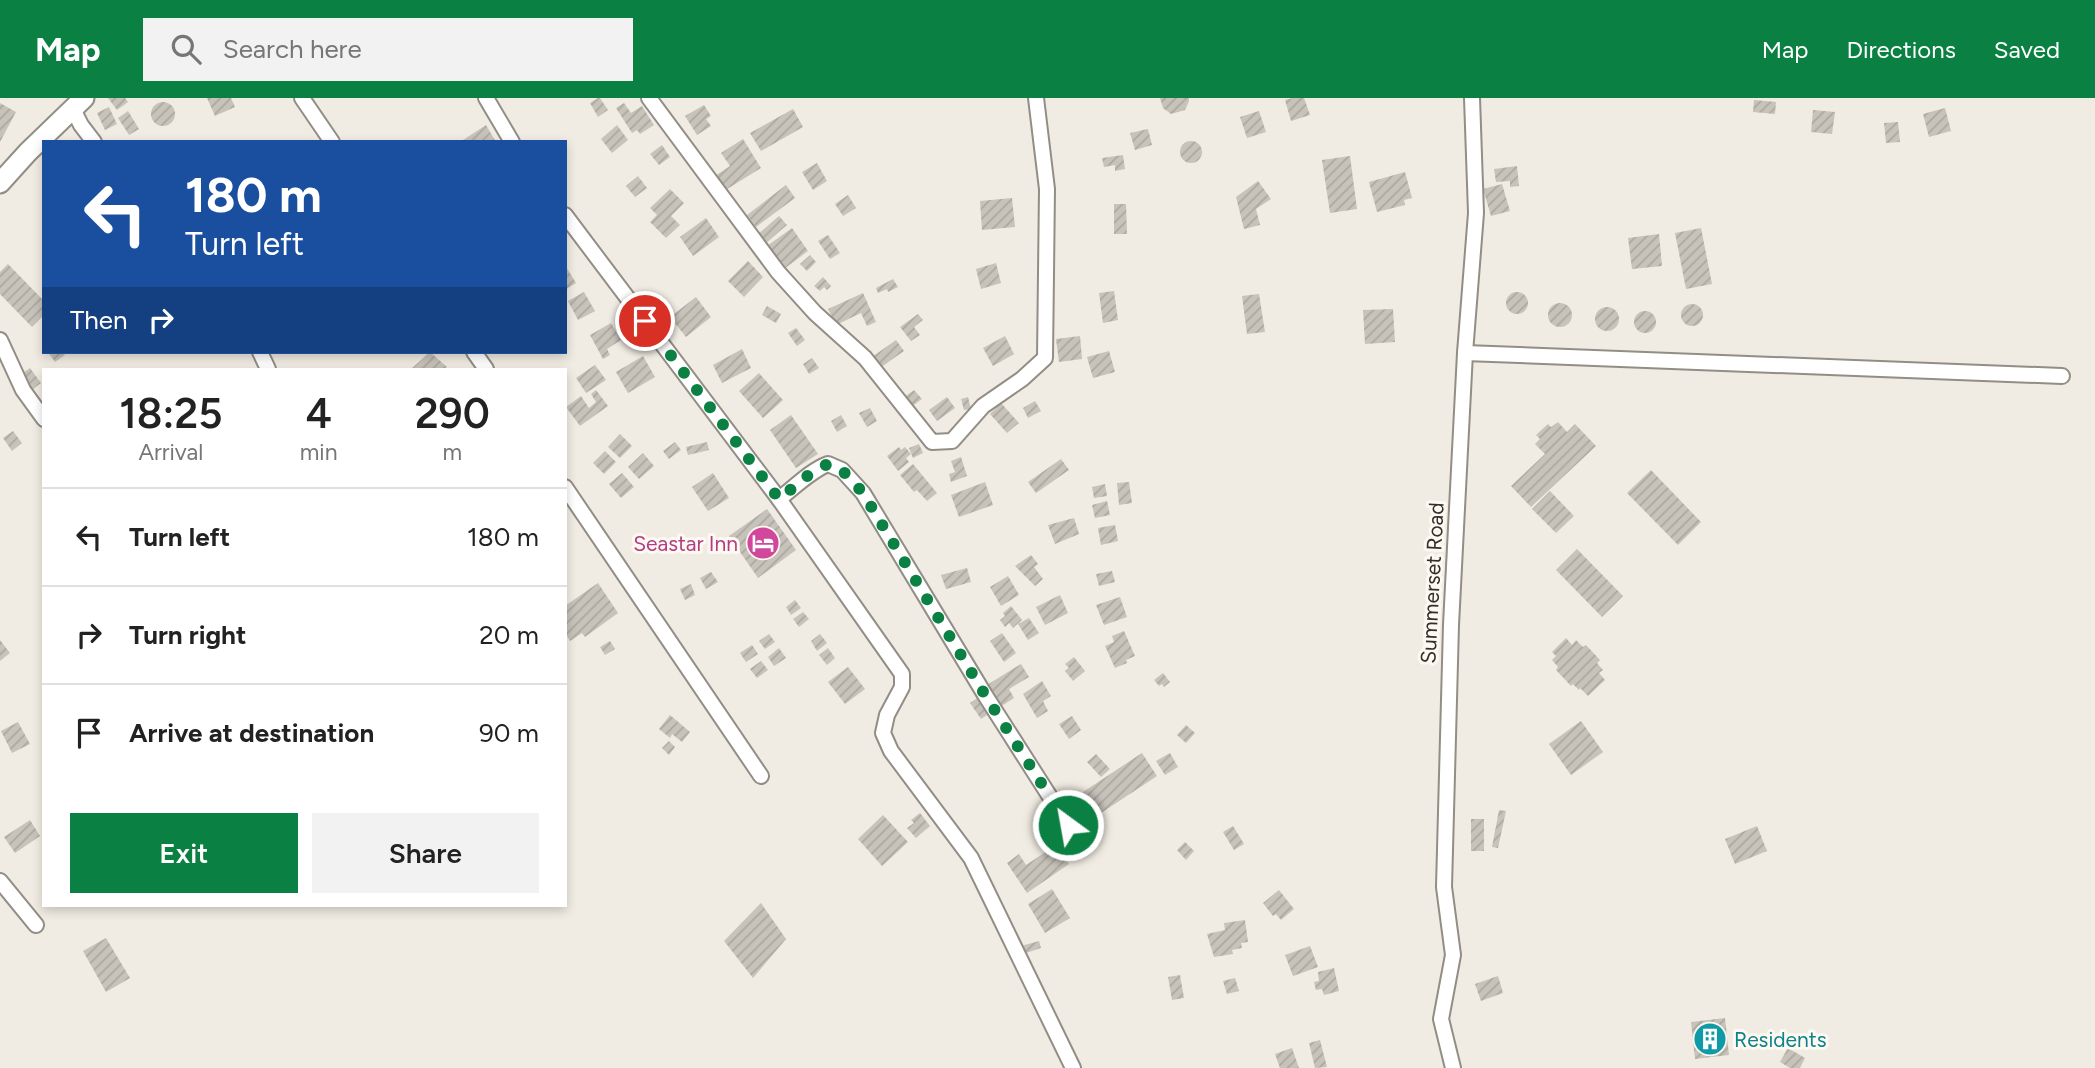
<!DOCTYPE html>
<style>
body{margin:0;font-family:Figtree,sans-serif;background:#f2f2f2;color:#222;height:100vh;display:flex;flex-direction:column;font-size:26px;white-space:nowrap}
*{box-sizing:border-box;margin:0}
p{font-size:23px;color:#767676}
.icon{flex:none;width:38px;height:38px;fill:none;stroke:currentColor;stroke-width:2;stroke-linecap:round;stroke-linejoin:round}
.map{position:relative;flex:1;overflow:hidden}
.sheet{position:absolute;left:42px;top:270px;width:525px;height:539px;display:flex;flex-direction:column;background:#fff;border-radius:0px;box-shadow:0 4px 10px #0003}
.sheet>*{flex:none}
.hud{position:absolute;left:42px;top:42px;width:525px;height:214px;border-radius:0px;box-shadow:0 4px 10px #0003;background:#1a4fa0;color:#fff;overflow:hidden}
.pin{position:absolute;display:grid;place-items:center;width:60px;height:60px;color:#fff;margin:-30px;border:4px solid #fff;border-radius:50%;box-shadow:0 2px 7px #0007}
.me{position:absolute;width:77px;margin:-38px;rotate:328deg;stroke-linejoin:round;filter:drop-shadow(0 0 5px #0008)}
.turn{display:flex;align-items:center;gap:24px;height:147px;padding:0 28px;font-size:32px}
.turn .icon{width:91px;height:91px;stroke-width:2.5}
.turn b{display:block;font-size:49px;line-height:60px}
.then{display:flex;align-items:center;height:66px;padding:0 28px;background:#0003;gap:14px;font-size:26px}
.eta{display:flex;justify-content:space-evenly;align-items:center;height:119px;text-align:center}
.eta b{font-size:42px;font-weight:600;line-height:49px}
.action{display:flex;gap:14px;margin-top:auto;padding:14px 28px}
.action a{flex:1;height:80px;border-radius:0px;background:#0b8043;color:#fff;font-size:28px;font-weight:600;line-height:80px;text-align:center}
.action a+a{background:#f2f2f2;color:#222}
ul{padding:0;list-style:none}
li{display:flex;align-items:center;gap:21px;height:98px;padding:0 28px;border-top:2px solid #e0e0e0}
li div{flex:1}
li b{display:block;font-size:26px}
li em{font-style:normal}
header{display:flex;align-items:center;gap:42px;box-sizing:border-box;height:98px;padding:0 35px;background:#0b8043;color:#fff}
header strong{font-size:33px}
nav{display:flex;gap:38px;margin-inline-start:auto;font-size:24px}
.search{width:490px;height:63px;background:#f2f2f2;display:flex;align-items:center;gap:18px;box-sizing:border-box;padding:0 24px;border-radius:0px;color:#767676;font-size:26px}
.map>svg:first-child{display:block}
</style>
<header>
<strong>Map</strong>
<div class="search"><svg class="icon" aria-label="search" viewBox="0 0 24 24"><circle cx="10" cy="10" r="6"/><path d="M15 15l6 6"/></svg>Search here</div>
<nav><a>Map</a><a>Directions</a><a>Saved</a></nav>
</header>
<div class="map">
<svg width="2095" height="970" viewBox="0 0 2095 970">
<defs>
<pattern id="building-hatch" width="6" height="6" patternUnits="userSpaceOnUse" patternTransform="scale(1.75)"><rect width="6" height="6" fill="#c7c3ba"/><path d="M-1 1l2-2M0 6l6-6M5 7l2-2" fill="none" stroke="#aba8a0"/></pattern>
</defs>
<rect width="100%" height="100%" fill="#f1ece3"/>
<g fill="url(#building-hatch)">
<polygon points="108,0 125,0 128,4 117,12"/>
<polygon points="207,0 231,0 235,9 215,18"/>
<polygon points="598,0 600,0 608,12 598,19 590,5"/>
<polygon points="1160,0 1189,0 1189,3 1185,12 1171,16 1163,10"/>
<polygon points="1293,0 1304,0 1310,17 1291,23 1285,2"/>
<polygon points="1754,2 1776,4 1775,16 1753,14"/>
<circle cx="163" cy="16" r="12"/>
<polygon points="0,5 16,14 0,44"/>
<polygon points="624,5 631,15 642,8 654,27 640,36 637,32 632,35 616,10"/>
<polygon points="704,7 711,18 706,21 711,28 697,37 685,18"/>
<polygon points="109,9 117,26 105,32 97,15"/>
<polygon points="1945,10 1951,33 1929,39 1923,16"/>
<polygon points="793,11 803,29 761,53 750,35"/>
<polygon points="1813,12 1835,14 1832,36 1811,34"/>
<polygon points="128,13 139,31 129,37 118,20"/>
<polygon points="1259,13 1266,34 1247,40 1240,19"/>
<polygon points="1898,24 1900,44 1886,45 1884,25"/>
<polygon points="486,27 496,44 460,44"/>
<polygon points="617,27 628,42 612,55 601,41"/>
<polygon points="1148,31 1152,47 1135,52 1130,35"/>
<polygon points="743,41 761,70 724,93 715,78 730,68 721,55"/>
<circle cx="1191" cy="54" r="11"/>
<polygon points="662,47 670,59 659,67 650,56"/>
<polygon points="1123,57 1125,71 1115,73 1115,67 1104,69 1102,60"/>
<polygon points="1350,58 1357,111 1330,115 1322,62"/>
<polygon points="817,65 827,83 813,92 802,74"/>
<polygon points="1517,68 1519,88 1510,89 1510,83 1496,84 1494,71"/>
<polygon points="1405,74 1412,100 1404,102 1405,107 1377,114 1369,84"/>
<polygon points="638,78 647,90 635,99 626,88"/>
<polygon points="1258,83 1271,101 1256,111 1260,127 1244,131 1236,99"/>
<polygon points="1502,86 1510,113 1491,118 1483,91"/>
<polygon points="786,87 795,100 756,129 747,117"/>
<polygon points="670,91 684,105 671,118 680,127 666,140 650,124 657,117 650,110"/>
<polygon points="848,97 856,110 843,118 835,106"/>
<polygon points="1012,100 1015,129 982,132 980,103"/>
<polygon points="1114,106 1126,106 1127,136 1114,136"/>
<polygon points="779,118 787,127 765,146 757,137"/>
<polygon points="706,120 719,139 693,158 680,139"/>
<polygon points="792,130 808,153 784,171 767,148"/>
<polygon points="1701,130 1712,186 1686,191 1675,135"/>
<polygon points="1659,136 1662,168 1632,171 1628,140"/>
<polygon points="828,137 840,155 830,161 818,143"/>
<polygon points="810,157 816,164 807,173 800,166"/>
<polygon points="748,163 763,179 744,199 728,183"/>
<polygon points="996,165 1001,185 981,191 976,171"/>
<polygon points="8,166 44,203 44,217 32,229 0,196 0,174"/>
<polygon points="565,167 576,185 565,192"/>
<polygon points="823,179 831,188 827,192 824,189 820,193 814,188"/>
<polygon points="893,181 898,189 888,194 887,191 878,195 876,190"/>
<polygon points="1114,193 1118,222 1103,225 1099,195"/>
<polygon points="584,194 595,213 578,222 568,203"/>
<circle cx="1517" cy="205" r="11"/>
<polygon points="863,195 876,224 867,228 861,215 836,227 828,211"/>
<polygon points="1259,196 1265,234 1247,236 1242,198"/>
<polygon points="696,199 711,219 686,239 670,219"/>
<circle cx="1560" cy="217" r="12"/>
<circle cx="1692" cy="217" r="11"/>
<polygon points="767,208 781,216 776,225 762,217"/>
<circle cx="1607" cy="221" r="12"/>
<polygon points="1393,211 1395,244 1365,246 1363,212"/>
<circle cx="1645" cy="224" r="11"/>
<polygon points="918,216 923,222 914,229 920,237 911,243 900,229"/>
<polygon points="611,225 621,242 607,251 610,257 603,261 590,237"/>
<polygon points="796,230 805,242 797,248 788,235"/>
<polygon points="1005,238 1014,256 993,268 983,250"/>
<polygon points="1080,238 1082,261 1059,264 1056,241"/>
<polygon points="896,242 904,253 880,270 872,259"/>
<polygon points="742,251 751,270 722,285 713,267"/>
<polygon points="1109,253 1115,274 1093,280 1087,259"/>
<polygon points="48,254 62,254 65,257 55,264"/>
<polygon points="430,254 447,269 444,271 411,271"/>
<polygon points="643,258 655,279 628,295 616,274"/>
<polygon points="812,260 819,270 809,276 803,266"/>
<polygon points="595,267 606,282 586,295 576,280"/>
<polygon points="30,270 41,285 32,292 20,277"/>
<polygon points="759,275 783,302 763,320 739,293"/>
<polygon points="596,292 608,308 580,328 566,309 581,298 589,310 596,304 591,296"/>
<polygon points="914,292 922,301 911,309 903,300"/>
<polygon points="947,299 955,310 937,323 929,312"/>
<polygon points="968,299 971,311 964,312 961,301"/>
<polygon points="1035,303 1041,313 1028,320 1023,310"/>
<polygon points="1001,305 1019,325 1007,335 990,316"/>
<polygon points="870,310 877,323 867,329 859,315"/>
<polygon points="791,317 818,356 796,370 770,332"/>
<polygon points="841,317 847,328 837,334 831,323"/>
<polygon points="1558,324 1567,334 1575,326 1596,348 1531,409 1511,388 1545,356 1535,346 1540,341 1536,337 1548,326 1551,329"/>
<polygon points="13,333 22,345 12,353 3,340"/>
<polygon points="620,336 632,348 620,360 608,349"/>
<polygon points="675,344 681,352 669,361 663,353"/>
<polygon points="707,344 709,352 688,357 686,349"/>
<polygon points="919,346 923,355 913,360 909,350"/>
<polygon points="899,349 901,352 905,349 911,356 906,360 909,364 898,373 887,358"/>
<polygon points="605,353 616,364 604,376 593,365"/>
<polygon points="643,355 654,368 639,381 628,369"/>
<polygon points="961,359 967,378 951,384 949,376 955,374 951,363"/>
<polygon points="1061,361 1069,372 1036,395 1028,384"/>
<polygon points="913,366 937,395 927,403 917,392 914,394 900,377"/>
<polygon points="1651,372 1701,424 1678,447 1627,395"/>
<polygon points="622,375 634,389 621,400 609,386"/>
<polygon points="713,375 729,400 708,413 692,389"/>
<polygon points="985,384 993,407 959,419 951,397"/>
<polygon points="1129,384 1132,405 1119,407 1117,385"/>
<polygon points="1105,386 1107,398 1094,400 1092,389"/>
<polygon points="1550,393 1574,418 1556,435 1532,411"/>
<polygon points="1107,403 1110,417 1095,420 1092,407"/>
<polygon points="767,411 796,452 758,480 729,438"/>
<polygon points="1074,420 1079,436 1055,446 1048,427"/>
<polygon points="1115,427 1118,443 1101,447 1098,430"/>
<polygon points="1577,451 1623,498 1602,519 1556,472"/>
<polygon points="1031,457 1038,466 1034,469 1043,481 1035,488 1015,468"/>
<polygon points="967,470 971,484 946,491 941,477"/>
<polygon points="1112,473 1115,484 1099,488 1096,476"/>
<polygon points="711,474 718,484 706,491 700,480"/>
<polygon points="1008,478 1019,497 1001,508 990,489"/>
<polygon points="598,485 618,515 585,539 582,535 570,543 565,535 565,508"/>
<polygon points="691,486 695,497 685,502 680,491"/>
<polygon points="1060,497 1068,515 1045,527 1036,509"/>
<polygon points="1120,499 1127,519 1104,527 1096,507"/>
<polygon points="795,502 801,510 791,517 786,509"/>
<polygon points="1011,508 1022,522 1013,530 1009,525 1005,529 1000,522 1005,518 1003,515"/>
<polygon points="803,514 809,521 799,529 793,521"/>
<polygon points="1029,520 1039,535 1028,542 1018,526"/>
<polygon points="1124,533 1135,558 1126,562 1127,565 1115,570 1105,548 1114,544 1112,538"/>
<polygon points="1002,535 1016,555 1004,564 990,543"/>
<polygon points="769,536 775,544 765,551 759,543"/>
<polygon points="820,536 827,545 817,553 811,543"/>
<polygon points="1566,540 1572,547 1576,542 1583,549 1586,547 1600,562 1597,565 1603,572 1599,575 1605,582 1588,598 1580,590 1579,592 1573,586 1571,588 1556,572 1558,569 1552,562 1556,558 1552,554"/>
<polygon points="0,542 10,555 0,563"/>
<polygon points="610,543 615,551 605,557 600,549"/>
<polygon points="752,547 758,556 746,564 740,555"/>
<polygon points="779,550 786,560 774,568 768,559"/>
<polygon points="828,550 835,560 827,567 819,557"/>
<polygon points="1074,559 1085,573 1073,583 1065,573 1069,570 1065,566"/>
<polygon points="761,563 768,572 757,580 750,571"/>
<polygon points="1021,566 1029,579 1009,591 1014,600 1000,609 987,587"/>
<polygon points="848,569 865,591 845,606 828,584"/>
<polygon points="1163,575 1170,584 1164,589 1162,586 1159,588 1154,582"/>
<polygon points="1042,583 1051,598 1043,603 1048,613 1037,620 1023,596"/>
<polygon points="982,597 993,613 981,621 970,605"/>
<polygon points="670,617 690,634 682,644 672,636 670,640 659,631"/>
<polygon points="1072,618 1081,632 1069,641 1059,626"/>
<polygon points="1581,623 1603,654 1571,677 1549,646"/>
<polygon points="18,624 30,646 12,655 1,633"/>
<polygon points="1186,627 1195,635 1186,645 1177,637"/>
<polygon points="669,643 675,649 669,657 662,650"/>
<polygon points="1142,655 1157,678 1092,721 1077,698"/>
<polygon points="1170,655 1178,669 1165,677 1156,663"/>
<polygon points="1096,656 1110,671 1101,679 1087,664"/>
<polygon points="1499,712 1506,713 1498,750 1492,749"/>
<polygon points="920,715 930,728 916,740 907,730 914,725 911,722"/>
<polygon points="883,717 908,744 882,768 858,741"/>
<rect x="1471" y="721" width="13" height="32"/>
<polygon points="30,722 40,738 15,755 4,739"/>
<polygon points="1233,728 1244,746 1234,752 1223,734"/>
<polygon points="1757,728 1767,753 1735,766 1725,741"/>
<polygon points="1185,744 1194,753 1186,762 1177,752"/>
<polygon points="1056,747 1069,766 1027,795 1007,765 1019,756 1026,767"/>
<polygon points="1052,791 1070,820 1045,835 1028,806"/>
<polygon points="1279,792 1294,811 1281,822 1276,816 1273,818 1263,805"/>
<polygon points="761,805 786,841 753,880 724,843"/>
<polygon points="1245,822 1248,844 1241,845 1242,850 1232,852 1233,856 1214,859 1207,836 1225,832 1224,825"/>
<polygon points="106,840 130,880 106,894 83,853"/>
<polygon points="1039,843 1041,850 1023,856 1021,848"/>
<polygon points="1310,848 1318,869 1293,878 1285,857"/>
<polygon points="1334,870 1339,893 1324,897 1322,891 1316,892 1314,884 1319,883 1318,874"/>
<polygon points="1180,877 1184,900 1172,902 1168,879"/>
<polygon points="1498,878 1503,895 1481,903 1475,886"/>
<polygon points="1235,880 1239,893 1227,896 1223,883"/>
<polygon points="1725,920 1729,957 1695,961 1691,924"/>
<polygon points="1320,942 1327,969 1315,970 1309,945"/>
<polygon points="1292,950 1299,970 1280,970 1275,956"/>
<polygon points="1788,950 1805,960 1800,970 1790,970 1780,964"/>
</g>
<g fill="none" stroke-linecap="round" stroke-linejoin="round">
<defs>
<g id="street">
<polyline points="302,0 332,44"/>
<polyline points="486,0 512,44"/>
<polyline points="649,0 778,174 815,215 865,260 932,344 952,343 983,308 1022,281 1045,260 1047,91 1036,0"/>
<polyline points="73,11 81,27 94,44"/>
<polyline points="565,117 779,401 902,576 902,589 887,617 883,635 891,653 971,760 1073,970"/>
<polyline points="0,242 23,292 44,321"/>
<polyline points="260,254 268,271"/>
<polyline points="474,254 486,271"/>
<polyline points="1465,255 2062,278"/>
<polyline points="565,389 761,678"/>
<path d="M779,401C795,389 810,373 828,366L842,372L863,395L985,597L1068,727"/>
<polyline points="0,783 36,827"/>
<polyline points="1453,970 1441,921 1453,857 1444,789 1451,527 1465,255 1476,115 1472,0"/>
</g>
<polyline id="secondary" points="0,85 28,54 84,0"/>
</defs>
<use href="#street" stroke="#928d85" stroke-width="18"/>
<use href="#secondary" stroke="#928d85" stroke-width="23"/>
<use href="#street" stroke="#fff" stroke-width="14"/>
<use href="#secondary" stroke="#fff" stroke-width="19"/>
</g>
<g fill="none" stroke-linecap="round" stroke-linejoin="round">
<path stroke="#0b8043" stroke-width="12" stroke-dasharray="0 21.6" d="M645,223L779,401C795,389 810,373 828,366L842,372L863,395L985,597L1068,727"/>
</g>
<defs>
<symbol id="hotel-disc" viewBox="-11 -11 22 22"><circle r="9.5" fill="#d1479c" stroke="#fef9f0"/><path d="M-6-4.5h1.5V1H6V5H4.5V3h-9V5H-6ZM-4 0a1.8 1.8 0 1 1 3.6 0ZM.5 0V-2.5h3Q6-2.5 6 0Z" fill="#fff"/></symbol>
<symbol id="building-disc" viewBox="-11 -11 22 22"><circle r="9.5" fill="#0f9aa8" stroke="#fef9f0"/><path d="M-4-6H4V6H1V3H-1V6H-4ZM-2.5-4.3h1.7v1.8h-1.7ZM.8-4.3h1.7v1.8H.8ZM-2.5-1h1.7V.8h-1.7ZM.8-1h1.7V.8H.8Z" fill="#fff"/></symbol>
</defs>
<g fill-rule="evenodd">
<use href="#hotel-disc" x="744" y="426" width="38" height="38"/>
<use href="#building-disc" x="1691" y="922" width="38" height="38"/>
</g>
<g text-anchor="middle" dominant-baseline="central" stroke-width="6" stroke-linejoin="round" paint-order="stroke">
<g font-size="21" fill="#b23c85" stroke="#fef9f0" text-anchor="end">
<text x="738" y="445">Seastar Inn</text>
</g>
<g font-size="21" fill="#312f2c" stroke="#fef9f0">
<text transform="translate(1432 485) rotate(-87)">Summerset Road</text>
</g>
<g font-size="21" fill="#0d838f" stroke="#fef9f0" text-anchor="start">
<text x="1734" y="941">Residents</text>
</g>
</g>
</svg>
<div class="pin" style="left:645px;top:223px;background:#d93025"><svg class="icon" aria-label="arrive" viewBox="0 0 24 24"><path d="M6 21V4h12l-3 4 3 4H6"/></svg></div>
<svg class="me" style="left:1068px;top:727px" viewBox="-20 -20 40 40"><circle r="17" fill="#0b8043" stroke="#fff" stroke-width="3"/><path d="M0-11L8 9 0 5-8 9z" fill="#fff"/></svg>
<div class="hud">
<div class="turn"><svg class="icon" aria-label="left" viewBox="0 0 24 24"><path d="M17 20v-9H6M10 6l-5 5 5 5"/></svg><div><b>180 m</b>Turn left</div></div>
<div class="then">Then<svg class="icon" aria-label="right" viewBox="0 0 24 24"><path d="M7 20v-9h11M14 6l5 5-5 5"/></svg></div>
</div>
<section class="sheet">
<div class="eta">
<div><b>18:25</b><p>Arrival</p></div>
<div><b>4</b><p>min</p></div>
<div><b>290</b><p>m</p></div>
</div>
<ul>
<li><svg class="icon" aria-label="left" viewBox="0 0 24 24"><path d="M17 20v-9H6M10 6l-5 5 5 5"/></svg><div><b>Turn left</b></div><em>180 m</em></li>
<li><svg class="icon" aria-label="right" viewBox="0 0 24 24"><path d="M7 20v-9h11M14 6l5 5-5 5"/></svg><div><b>Turn right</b></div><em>20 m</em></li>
<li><svg class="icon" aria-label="arrive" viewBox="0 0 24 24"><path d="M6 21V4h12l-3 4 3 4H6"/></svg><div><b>Arrive at destination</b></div><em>90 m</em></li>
</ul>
<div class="action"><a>Exit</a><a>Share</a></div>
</section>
</div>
